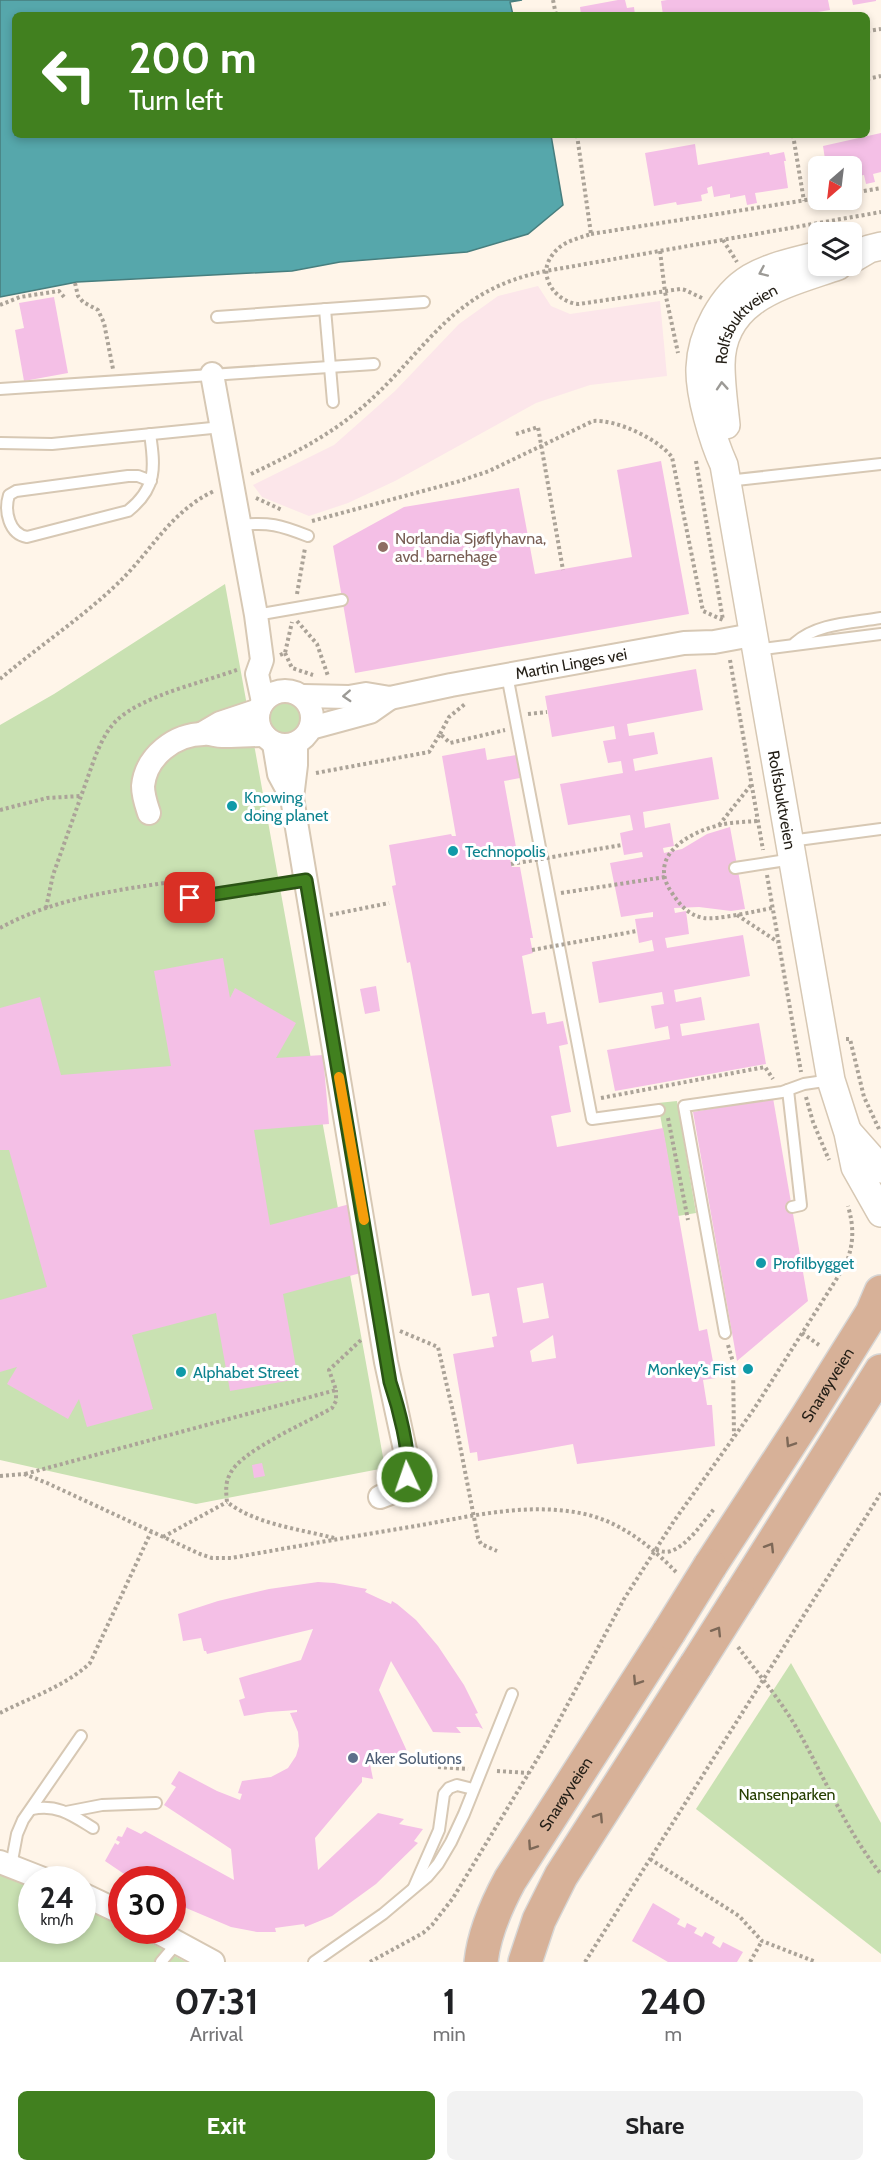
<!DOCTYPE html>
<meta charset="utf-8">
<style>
body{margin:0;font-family:Cabin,sans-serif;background:#f2f2f2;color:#202124;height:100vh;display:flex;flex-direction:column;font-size:22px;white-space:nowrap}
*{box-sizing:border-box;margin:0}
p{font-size:20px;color:#757577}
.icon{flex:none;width:33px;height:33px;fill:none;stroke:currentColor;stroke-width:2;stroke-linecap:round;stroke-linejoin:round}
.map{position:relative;height:1962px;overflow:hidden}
.sheet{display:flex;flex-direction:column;background:#fff;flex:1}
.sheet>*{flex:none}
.top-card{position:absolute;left:12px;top:12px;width:858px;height:126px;border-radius:9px;box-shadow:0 3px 9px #0003;background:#41801f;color:#fff;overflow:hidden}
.needle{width:39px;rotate:208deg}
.fabs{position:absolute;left:808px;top:156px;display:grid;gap:12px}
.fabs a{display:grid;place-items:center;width:54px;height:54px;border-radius:9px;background:#fff;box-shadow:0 3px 9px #0003;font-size:30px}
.speed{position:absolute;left:18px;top:1866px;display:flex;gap:12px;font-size:30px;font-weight:700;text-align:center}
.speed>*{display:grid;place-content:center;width:78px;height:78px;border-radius:50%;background:#fff;box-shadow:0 3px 9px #0003;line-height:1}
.speed small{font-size:15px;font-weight:400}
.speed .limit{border:9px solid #d22;background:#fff;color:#111}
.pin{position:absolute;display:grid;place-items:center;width:51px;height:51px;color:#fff;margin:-26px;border-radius:12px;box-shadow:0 3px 9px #0006}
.me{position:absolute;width:66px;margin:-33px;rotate:357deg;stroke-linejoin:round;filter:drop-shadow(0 0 4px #0008)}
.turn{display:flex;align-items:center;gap:21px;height:126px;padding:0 18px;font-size:27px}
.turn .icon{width:78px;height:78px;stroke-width:2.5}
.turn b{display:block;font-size:42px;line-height:51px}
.eta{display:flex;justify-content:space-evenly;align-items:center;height:102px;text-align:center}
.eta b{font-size:36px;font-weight:700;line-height:42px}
.button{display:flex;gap:12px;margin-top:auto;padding:12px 18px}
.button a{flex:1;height:69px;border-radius:9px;background:#41801f;color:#fff;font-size:24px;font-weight:700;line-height:69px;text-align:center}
.button a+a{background:#f2f2f2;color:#202124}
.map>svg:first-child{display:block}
</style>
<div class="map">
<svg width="881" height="1962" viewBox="0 0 881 1962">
<rect width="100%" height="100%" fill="#fff5e9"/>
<polygon fill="#fce6ea" points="538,286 551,306 570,314 660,301 667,376 590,385 536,403 395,481 348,503 309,516 262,497 253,485 334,445 395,391 459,324 498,296"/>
<g fill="#c9e1b2">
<polygon points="225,584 385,1468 196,1504 0,1460 0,725 54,694"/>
<circle cx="286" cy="719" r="19"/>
<polygon points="677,1101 696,1213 678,1216 658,1103"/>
<polygon points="791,1663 881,1823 881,1954 696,1809"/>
<polygon points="0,1865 32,1880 32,1930 82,1930 83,1905 121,1926 122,1930 129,1931 186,1962 0,1962"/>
</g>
<polygon fill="#56a7ab" stroke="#477e7e" stroke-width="1.5" points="0,0 522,0 510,2 513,15 15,15 15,135 551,135 563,205 528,234 467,252 340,262 292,271 77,282 0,297"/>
<g fill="#f4bfe6" fill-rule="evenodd">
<polygon points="618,0 625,0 627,8 634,7 635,15 581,15 580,7"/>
<polygon points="667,0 828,0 830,10 800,15 663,15 661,1"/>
<polygon points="852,0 876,0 876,1 853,5"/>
<polygon points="881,133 881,172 873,174 875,182 866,184 864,175 852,177 852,166 826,166 823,146"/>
<polygon points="695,144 698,165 769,152 770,155 784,152 786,161 784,161 788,188 755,193 757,203 747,205 745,195 730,198 730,194 714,197 712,186 707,188 708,193 701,195 702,201 677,205 676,202 654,206 645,153"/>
<polygon points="54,297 68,373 24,381 15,330 24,328 19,303"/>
<polygon points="661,461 689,614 355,673 333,546 404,507 519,488 535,574 632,557 617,470"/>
<polygon points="696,669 703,710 627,724 629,736 654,732 658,754 633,759 635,771 712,757 719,799 643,812 645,828 670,823 674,846 663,848 664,853 682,849 707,834 730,827 745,909 731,911 699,907 674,908 675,913 686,911 689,934 665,938 667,948 743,935 750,976 674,990 676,1002 701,997 705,1020 680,1024 682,1036 759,1023 766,1064 615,1091 607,1050 670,1039 668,1026 655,1029 651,1006 664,1004 662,992 599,1003 592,962 654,951 652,940 639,943 635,919 653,917 653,912 621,917 610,863 643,857 642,852 624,855 620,833 633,830 630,815 568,825 560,784 623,773 621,761 608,763 603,741 616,739 614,726 552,737 545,696"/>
<path d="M485,748L487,760L516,755L520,778L504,781L518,858L510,859L512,867H520L533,938H530L533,953L522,956L532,1014L545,1012L547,1024L563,1021L568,1044L559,1046L571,1112L551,1116L557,1147L663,1128L699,1331L707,1329L716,1378L703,1380L707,1405H712L715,1446L577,1464L573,1444L478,1461L477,1452L470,1453L453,1354L494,1347L492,1337L497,1336L489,1293L472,1296L410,962L407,963L392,886L396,885L389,845L451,834L452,836H456L442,756ZM543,1283L549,1318L523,1323L517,1288ZM553,1335L556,1358L532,1362L530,1351Z"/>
<polygon points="223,958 230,998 235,988 296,1023 276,1058 323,1055 329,1124 254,1130 270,1225 350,1204 368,1271 283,1294 298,1379 230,1391 216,1313 132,1335 153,1409 87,1427 79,1399 68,1419 7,1384 17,1367 0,1372 0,1300 47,1287 9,1150 0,1150 0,1008 40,997 61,1075 171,1066 154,971"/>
<polygon points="376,986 380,1011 365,1014 360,989"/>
<polygon points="773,1098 808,1301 737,1361 693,1112"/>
<polygon points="262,1463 265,1476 254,1478 252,1465"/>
<polygon points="318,1582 334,1583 367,1589 365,1592 391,1604 392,1601 397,1604 416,1620 438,1646 464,1685 478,1713 475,1714 483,1729 479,1727 456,1727 461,1733 433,1732 391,1661 379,1690 411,1760 369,1759 373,1779 362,1777 362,1782 315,1838 318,1870 378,1813 404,1819 399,1824 423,1829 414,1841 418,1843 376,1884 332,1916 305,1927 304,1924 275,1928 276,1932 257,1932 231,1927 172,1902 172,1880 133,1880 105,1861 115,1843 118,1845 120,1842 116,1840 118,1836 122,1837 127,1827 141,1834 145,1831 234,1880 231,1849 164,1805 176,1787 171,1784 179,1771 217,1791 240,1800 242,1794 238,1793 242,1781 271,1777 288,1768 296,1756 299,1746 298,1732 290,1713 297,1712 297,1710 268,1712 244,1716 239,1700 245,1698 239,1678 301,1660 313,1629 207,1654 206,1651 204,1651 201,1638 183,1641 178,1614 218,1601 269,1589"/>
<polygon points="653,1903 680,1919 677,1924 685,1928 687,1923 697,1928 694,1933 702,1937 705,1932 715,1937 712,1943 720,1948 723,1942 743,1952 737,1962 668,1962 632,1941"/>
</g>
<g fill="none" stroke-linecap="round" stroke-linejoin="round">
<defs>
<g id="service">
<polyline points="325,309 333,402"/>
<polyline points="217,317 424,302"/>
<polyline points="0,389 374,364"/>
<path d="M150,434C155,467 157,488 128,511L27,537C9,534 4,511 9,495L16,491L128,476H138L151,481"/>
<polyline points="0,443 52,444 222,427"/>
<polyline points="727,481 881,464"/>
<path d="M240,525C269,522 280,525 308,536"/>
<polyline points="256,615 342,600"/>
<path d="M795,643C817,623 852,623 881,618"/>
<polyline points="755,650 881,634"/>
<polyline points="507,675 592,1119 659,1110"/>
<polyline points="790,841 881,829"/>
<polyline points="735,868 793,859"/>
<polyline points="190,898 306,880"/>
<polyline points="788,1090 801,1205 792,1207"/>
<polyline points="725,1333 684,1106 782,1092 804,1084 831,1080"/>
<path d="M32,1809C58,1804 72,1815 93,1828"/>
<polyline points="66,1812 102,1805 156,1803"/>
<polyline points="11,1866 17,1834 23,1820 81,1736"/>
<polyline points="414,1887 439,1830 444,1794 449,1788 457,1785 473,1789"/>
<polyline points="161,1962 177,1943"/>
<polyline points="314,1962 383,1914 427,1877 438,1864 451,1842 464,1814 512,1694"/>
</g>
<g id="minor">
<polyline points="212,374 256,615 262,660 257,674 263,702"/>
<circle cx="285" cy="718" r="27"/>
<path id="s1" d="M303,696L349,697L366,694L390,698L451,685L684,643L714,642L752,635"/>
<polyline points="311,728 370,712 390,698"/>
<polyline points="203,733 220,723 259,710"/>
<polyline points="274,744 279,774 292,798"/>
<polyline points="296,744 296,765 292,798 386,1362 407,1459 407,1477 402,1486 393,1492 380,1497"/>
<path d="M149,813C146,804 143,796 143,786C146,756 175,734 204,734C210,733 216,736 222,736C236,736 250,735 264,735"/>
<polyline points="0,1862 46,1880"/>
<polyline points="82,1894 122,1913"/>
<polyline points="154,1930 213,1962"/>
</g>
<g id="tertiary">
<path id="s2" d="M819,255C795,261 771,266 750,278C722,295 701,335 700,368C699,394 713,441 724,465L831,1080L848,1133L855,1167L881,1213"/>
<polyline points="852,259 869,249 881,246"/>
<path id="s3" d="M726,425C724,405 721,385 721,365C721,297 787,284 838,266"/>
<polyline points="849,1133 881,1169"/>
</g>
<g id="primary">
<path id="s4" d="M710,1566L807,1417L872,1313L881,1292"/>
<polyline points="739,1597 881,1371"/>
<path id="s5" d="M481,1962C484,1933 496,1906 510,1880L669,1632"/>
<polyline points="525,1962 539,1920 561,1876 696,1665"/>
</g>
</defs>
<use href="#service" stroke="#d7c8b4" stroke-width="14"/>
<use href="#minor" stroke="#d7c8b4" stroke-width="26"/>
<use href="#tertiary" stroke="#d7c8b4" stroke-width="30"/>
<use href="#primary" stroke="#d7d6d5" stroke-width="36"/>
<g stroke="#aba398" stroke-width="4" stroke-dasharray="3 3" stroke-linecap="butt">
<polyline points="553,0 556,15"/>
<polyline points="867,31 881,29"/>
<polyline points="867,79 881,76"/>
<path d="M577,135L591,234C576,239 560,242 551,257C537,277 557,303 579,304L680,289L685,290L702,298"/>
<polyline points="793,135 804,201"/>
<polyline points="852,193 881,188"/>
<polyline points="591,234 819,198"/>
<polyline points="723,240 737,262"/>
<polyline points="660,251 665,292 678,353"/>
<polyline points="75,283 78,296 83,302 98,310 104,323 113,369"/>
<polyline points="0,305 20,297 59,291 64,297"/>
<polyline points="516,434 538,427 563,570"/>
<polyline points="696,461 723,620"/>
<path d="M251,474C291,455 331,435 365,405C430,347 451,290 546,271L881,212"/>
<polyline points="256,498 282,510"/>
<path d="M312,521L460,481L489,471L593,421C616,419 658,439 672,457L703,611L723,620"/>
<polyline points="297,594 305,548"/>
<polyline points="297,621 317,644 328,676"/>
<polyline points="285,653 292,668 313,675"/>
<polyline points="280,655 285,653 292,622"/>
<polyline points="730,660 763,850"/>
<path d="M0,679C38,647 80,619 115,586C151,553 168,513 214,491"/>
<polyline points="528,714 547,712"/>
<polyline points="440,734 449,717 465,704"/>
<polyline points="316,773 429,752 440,734 450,743 505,730"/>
<polyline points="0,810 47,798 81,796"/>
<path d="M757,821C745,822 732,822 720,825C689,832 646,856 672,893C680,905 688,915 704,918C717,920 757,911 772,908"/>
<polyline points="719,825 751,785"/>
<polyline points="767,875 801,1072"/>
<polyline points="561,893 665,877"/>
<path d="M46,908L53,875L95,757C100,745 106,731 116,721C143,695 202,683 239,669"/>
<polyline points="330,915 389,903"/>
<polyline points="737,915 778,942"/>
<path d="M0,928C60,895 129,889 196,878L200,882"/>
<polyline points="846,1039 850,1039 864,1097 879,1129"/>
<polyline points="806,1097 813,1122 829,1160"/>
<polyline points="601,1098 765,1067 773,1079"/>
<polyline points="668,1118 688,1220"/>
<polyline points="400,1331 438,1347 456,1425 478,1538 481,1544 497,1551"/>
<polyline points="802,1333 819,1345"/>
<polyline points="728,1345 733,1362 734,1436"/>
<polyline points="25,1474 336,1390 329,1370 362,1339"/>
<path d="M0,1476L24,1474L47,1483L200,1554L212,1558H231C293,1547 354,1536 416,1526C472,1516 532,1501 589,1515C623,1524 652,1547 676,1572"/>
<polyline points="163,1537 227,1502"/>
<path d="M334,1538C299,1529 255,1524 227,1502C226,1492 225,1483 230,1474C240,1451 308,1422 332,1408L336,1401V1390"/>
<path d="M656,1550C661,1551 665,1553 671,1551C688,1545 703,1522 714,1509"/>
<path d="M738,1647C759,1675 783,1703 800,1734C826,1781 847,1832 881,1874"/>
<path d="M0,1713C29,1698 66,1686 90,1663L151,1532"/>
<polyline points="438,1767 468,1769"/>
<polyline points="497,1771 529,1773"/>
<polyline points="650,1859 739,1916 762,1941 816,1962"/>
<path d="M370,1962L423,1933L432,1925L453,1898L547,1743L624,1599L674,1521L754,1409L846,1264C854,1243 854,1227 848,1206"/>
<polyline points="585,1962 881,1493"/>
<polyline points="750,1962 762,1941"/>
</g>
<use href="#service" stroke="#fff" stroke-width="10"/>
<use href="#minor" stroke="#fff" stroke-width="22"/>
<use href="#tertiary" stroke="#fff" stroke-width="27"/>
<use href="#primary" stroke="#d7b198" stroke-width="33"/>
<defs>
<g id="primary-bridge">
<polyline points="669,1632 710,1566"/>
<polyline points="696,1665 739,1597"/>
</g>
</defs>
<use href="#primary-bridge" stroke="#d7d6d5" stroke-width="36" stroke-linecap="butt"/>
<g stroke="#aba398" stroke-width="4" stroke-dasharray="3 3" stroke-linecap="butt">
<polyline points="511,864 622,845"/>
<polyline points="532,950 637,931"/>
</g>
<use href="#primary-bridge" stroke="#d7b198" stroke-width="33"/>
</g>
<defs><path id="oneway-chevron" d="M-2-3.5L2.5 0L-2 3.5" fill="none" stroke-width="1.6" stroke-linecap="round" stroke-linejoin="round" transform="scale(1.5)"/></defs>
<g stroke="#9c9a96">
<use href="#oneway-chevron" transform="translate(763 272) rotate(156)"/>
<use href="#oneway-chevron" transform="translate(722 386) rotate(-94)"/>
<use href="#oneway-chevron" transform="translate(347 696) rotate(177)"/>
</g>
<g stroke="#7d6857">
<use href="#oneway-chevron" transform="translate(790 1443) rotate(123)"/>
<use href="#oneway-chevron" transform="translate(770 1547) rotate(-58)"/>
<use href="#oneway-chevron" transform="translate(717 1631) rotate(-58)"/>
<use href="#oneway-chevron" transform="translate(637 1681) rotate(123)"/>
<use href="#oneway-chevron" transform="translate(599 1817) rotate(-57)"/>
<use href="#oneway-chevron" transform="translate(532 1846) rotate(124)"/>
</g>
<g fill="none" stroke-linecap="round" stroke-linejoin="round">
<defs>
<path id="route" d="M190,898L306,880L390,1382C398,1406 411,1453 407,1477"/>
</defs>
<use href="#route" stroke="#2a5314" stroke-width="15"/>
<use href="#route" stroke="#41801f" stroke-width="10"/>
<polyline stroke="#f59e0b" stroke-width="10" points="339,1077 364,1220"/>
</g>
<circle fill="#8d6e63" stroke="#fff" stroke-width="2" cx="383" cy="547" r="6"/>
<g fill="#0f9aa8" stroke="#fff" stroke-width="2">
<circle cx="232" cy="806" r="6"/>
<circle cx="453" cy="851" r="6"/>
<circle cx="761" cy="1263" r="6"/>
<circle cx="748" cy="1369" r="6"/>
<circle cx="181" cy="1372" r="6"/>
</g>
<circle fill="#5c6f8a" stroke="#fff" stroke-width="2" cx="353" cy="1758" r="6"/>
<g text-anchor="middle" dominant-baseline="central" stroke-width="6" stroke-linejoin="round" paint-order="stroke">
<g font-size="16" fill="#231e16" stroke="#fff">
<text stroke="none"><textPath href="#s3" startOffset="111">Rolfsbuktveien</textPath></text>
<text stroke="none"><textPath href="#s1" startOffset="272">Martin Linges vei</textPath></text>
<text stroke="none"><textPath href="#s2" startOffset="620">Rolfsbuktveien</textPath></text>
<text stroke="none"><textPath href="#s4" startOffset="216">Snarøyveien</textPath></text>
<text stroke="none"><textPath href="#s5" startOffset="190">Snarøyveien</textPath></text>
</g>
<g font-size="16" fill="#785e54" stroke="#fff" text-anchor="start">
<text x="395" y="538">Norlandia Sjøflyhavna,<tspan x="395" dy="18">avd. barnehage</tspan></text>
</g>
<g font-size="16" fill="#0d838f" stroke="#fff" text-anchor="start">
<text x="244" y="797">Knowing<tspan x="244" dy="18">doing planet</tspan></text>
<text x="465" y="851">Technopolis</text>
<text x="773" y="1263">Profilbygget</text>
<text x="736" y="1369" text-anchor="end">Monkey’s Fist</text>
<text x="193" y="1372">Alphabet Street</text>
</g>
<g font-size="16" fill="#4e5e75" stroke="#fff" text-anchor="start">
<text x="365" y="1758">Aker Solutions</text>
</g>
<g font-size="16" fill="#263e01" stroke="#fff">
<text x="787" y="1794">Nansenparken</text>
</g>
</g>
</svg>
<div class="fabs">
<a><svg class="needle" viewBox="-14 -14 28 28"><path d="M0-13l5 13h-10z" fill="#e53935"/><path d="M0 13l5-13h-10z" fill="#757577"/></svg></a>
<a><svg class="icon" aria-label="layers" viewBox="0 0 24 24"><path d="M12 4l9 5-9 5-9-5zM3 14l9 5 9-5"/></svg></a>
</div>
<div class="speed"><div>24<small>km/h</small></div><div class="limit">30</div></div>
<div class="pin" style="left:190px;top:898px;background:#d93025"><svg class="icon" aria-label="arrive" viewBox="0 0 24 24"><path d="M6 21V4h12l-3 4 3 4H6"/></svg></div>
<svg class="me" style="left:407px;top:1477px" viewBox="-20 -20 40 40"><circle r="17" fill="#41801f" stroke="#fff" stroke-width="3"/><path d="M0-11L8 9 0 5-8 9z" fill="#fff"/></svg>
<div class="top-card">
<div class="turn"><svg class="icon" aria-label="left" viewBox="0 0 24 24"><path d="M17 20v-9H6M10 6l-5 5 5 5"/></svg><div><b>200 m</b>Turn left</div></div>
</div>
</div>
<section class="sheet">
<div class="eta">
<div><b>07:31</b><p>Arrival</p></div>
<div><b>1</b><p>min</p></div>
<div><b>240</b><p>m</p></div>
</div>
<div class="button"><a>Exit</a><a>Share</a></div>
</section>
